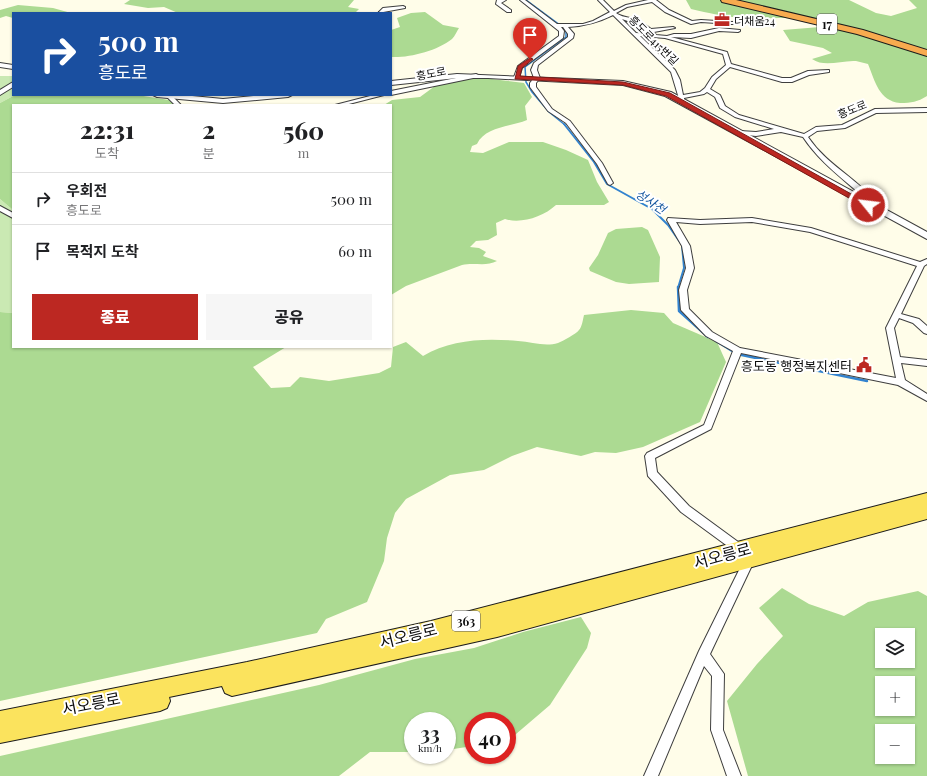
<!DOCTYPE html>
<html lang="ko">
<meta charset="utf-8">
<style>
body{margin:0;font-family:"Playfair Display","Noto Sans KR",serif;background:#f6f6f6;color:#202124;height:100vh;display:flex;flex-direction:column;font-size:15px;white-space:nowrap}
*{box-sizing:border-box;margin:0}
p{font-size:13px;color:#757577}
.icon{flex:none;width:22px;height:22px;fill:none;stroke:currentColor;stroke-width:2;stroke-linecap:round;stroke-linejoin:round}
.map{position:relative;flex:1;overflow:hidden}
.panel{position:absolute;left:12px;top:104px;width:380px;height:244px;display:flex;flex-direction:column;background:#fff;border-radius:0px;box-shadow:0 1px 3px #0004}
.panel>*{flex:none}
.guide{position:absolute;left:12px;top:12px;width:380px;height:84px;border-radius:0px;box-shadow:0 1px 3px #0004;background:#1a4fa0;color:#fff;overflow:hidden}
.tools{position:absolute;left:875px;top:628px;display:grid;gap:8px}
.tools a{display:grid;place-items:center;width:40px;height:40px;border-radius:0px;background:#fff;box-shadow:0 1px 3px #0004;font-size:20px}
.speed{position:absolute;left:404px;top:712px;display:flex;gap:8px;font-size:20px;font-weight:700;text-align:center}
.speed>*{display:grid;place-content:center;width:52px;height:52px;border-radius:50%;background:#fff;box-shadow:0 1px 3px #0004;line-height:1}
.speed small{font-size:10px;font-weight:400}
.speed .limit{border:6px solid #d22;background:#fff;color:#111}
.pin{position:absolute;display:grid;place-items:center;width:34px;height:34px;color:#fff;margin:-41px -17px;border-radius:50% 50% 50% 0;rotate:-45deg;box-shadow:0 0 4px #0007}
.pin .icon{rotate:45deg}
.me{position:absolute;width:44px;margin:-22px;rotate:299deg;stroke-linejoin:round;filter:drop-shadow(0 0 3px #0008)}
.turn{display:flex;align-items:center;gap:14px;height:84px;padding:0 20px;font-size:18px}
.turn .icon{width:52px;height:52px;stroke-width:2.5}
.turn b{display:block;font-size:28px;line-height:34px}
.eta{display:flex;justify-content:space-evenly;align-items:center;height:68px;text-align:center}
.eta b{font-size:24px;font-weight:800;line-height:28px}
.button{display:flex;gap:8px;margin-top:auto;padding:8px 20px}
.button a{flex:1;height:46px;border-radius:0px;background:#bc2822;color:#fff;font-size:16px;font-weight:800;line-height:46px;text-align:center}
.button a+a{background:#f6f6f6;color:#202124}
ul{padding:0;list-style:none}
li{display:flex;align-items:center;gap:12px;height:52px;padding:0 20px;border-top:1px solid #e0e0e0}
li div{flex:1}
li b{display:block;font-size:15px}
li em{font-style:normal}
.map>svg:first-child{display:block}
</style>
<div class="map">
<svg width="927" height="776" viewBox="0 0 927 776">
<rect width="100%" height="100%" fill="#fffde9"/>
<g fill="#cae9b3">
<polygon points="0,76 13,76 13,95 15,95 0,103"/>
<polygon points="0,199 13,210 13,313 0,312"/>
</g>
<g fill="#acda92" fill-rule="evenodd">
<polygon points="130,0 354,0 348,7 359,9 355,13 178,13 164,7 148,8 124,4"/>
<path d="M686,0H849L876,13L891,16L917,8L909,0H927V96C917,102 912,103 900,103C879,101 875,81 868,64C864,63 860,62 856,61C841,60 825,68 812,59L832,53L823,48L790,41L783,30L820,27C797,13 769,20 744,18C726,17 708,13 691,9Z"/>
<polygon points="18,5 53,8 71,13 13,13 13,18 6,16 0,18 0,10"/>
<path d="M425,12L443,25L459,28C457,31 455,36 452,39C437,51 409,58 391,57V30L400,27L397,18L411,13Z"/>
<path d="M484,78L524,83L532,97L525,106L527,120C510,127 485,127 477,144L472,146L470,152L483,153L509,142H543L566,150L588,160L597,182L609,202L604,205H556C543,217 521,224 505,219L496,223L497,235L488,240L476,241L470,247L479,248L486,252L483,256L497,261C486,267 474,262 462,265L406,286L391,295V105H384L392,100L420,97L435,86L462,80Z"/>
<polygon points="15,95 137,95 169,100 174,105 13,105 13,210 0,199 0,103"/>
<polygon points="642,227 648,230 660,257 659,282 629,284 616,282 590,271 589,268 598,255 608,233 616,229"/>
<path d="M631,310L664,313L673,323L717,342L726,362L700,422L643,447L616,453L595,452L581,456L537,447L512,456L484,470L450,475L406,499L395,513L387,538L384,561L367,602L326,619L317,633L0,701V312L13,313V347H286L253,367L271,388L290,387L300,377L329,381L379,373L391,367L393,347L406,342L423,356C451,339 486,338 518,341C532,342 545,347 558,343C563,341 576,334 579,330C582,327 583,319 584,315Z"/>
<path d="M782,588L809,604L844,616L868,602L918,591L927,596V776H748L727,701L757,664L783,636L759,608ZM882,635H908V661H882ZM882,683H908V709H882ZM882,731H908V757H882Z"/>
<polygon points="581,617 591,633 587,648 550,705 509,740 507,740 507,721 473,721 473,746 447,750 447,721 413,721 413,752 370,752 339,776 0,776 0,756 319,685 415,659 474,648 523,632"/>
</g>
<g fill="none" stroke-linecap="round" stroke-linejoin="round">
<g stroke="#3383cf" stroke-width="1.5">
<polyline points="526,0 560,25"/>
<polyline points="565,125 549,112 532,92 526,82 525,67 566,37 566,30"/>
</g>
<polyline stroke="#3383cf" stroke-width="2" points="564,124 594,162 607,184 652,209 668,225 682,245 684,268 678,288"/>
<g stroke="#3383cf" stroke-width="2.5">
<polyline points="678,287 679,311 708,337"/>
<polyline points="716,341 737,354 867,381"/>
</g>
<defs>
<g id="minor">
<polygon points="497,0 506,0 501,3 511,10 511,12 507,12 496,4"/>
<path d="M520,0H525L557,24H583L593,21L610,12L598,0H603L614,11L626,5L648,0H656L669,10L692,21L701,20L732,22L768,19V21H766L732,24L701,22L691,24L665,12L652,2L627,7L616,13C621,17 628,17 634,19C640,22 646,25 651,29L673,27L675,28L654,32L656,35L667,36L674,34H691L719,28L740,30V31L738,32L719,31L691,38L671,37L727,52L731,64L782,78H791L808,71L829,70V72L809,75L792,82H782L730,67L716,79L710,89L720,95L725,106L739,115L804,134L816,127L842,125L875,109L927,108V112L876,113L845,128L817,131L808,137C827,165 855,177 875,201L870,206H866L865,205L868,201C845,180 820,163 803,137L781,132L756,136L738,134V132L740,131L756,132L774,129L735,117L720,108L715,97L707,92L704,94L684,98V102H680L671,72L613,15C597,23 585,26 568,27L574,34L573,38L538,65L537,70L540,78L536,83V87L552,109L570,121L602,163L613,183L610,185L608,184L597,164L566,123L548,111L530,87V83L534,78L531,70L534,63L568,37V34L563,27H561L564,31L563,38L522,68L519,78L514,77L518,66L559,36V31ZM622,19L636,24L650,34L636,33ZM640,36L665,38L723,54L726,65L712,77L705,88L700,92L683,95L680,80L675,70Z"/>
<polygon points="403,6 405,7 405,8 378,13 383,8"/>
<polygon points="476,74 478,75 478,77 391,95 391,91"/>
<polygon points="13,82 13,87 0,95 0,90"/>
<polygon points="170,95 172,96 181,105 175,105 167,97"/>
<polygon points="374,95 384,95 345,105 335,105"/>
<polygon points="0,206 13,213 13,218 0,211"/>
<path d="M668,218L700,220L752,218L811,228L920,262L927,259V264L924,266L901,314L919,319L927,326V334L924,333L913,323L899,318L894,328L900,357L927,360V366L901,363L905,380L927,394V401L898,385L741,353L711,429L655,458L657,472L689,506L745,547L746,550L745,553L741,554L737,553L681,512L648,476L645,456L647,453L704,425L733,351L706,336L681,310L679,290L686,268L682,246L667,220ZM676,222L700,224L752,222L810,232L917,266L886,328L896,378L740,348L712,332L689,309L687,290L694,268L690,246Z"/>
<polygon points="749,556 753,558 754,561 710,654 724,674 723,730 741,776 727,776 711,730 712,676 704,666 658,776 644,776 699,651 745,558"/>
</g>
<g id="tertiary">
<polygon points="0,63 13,65 13,69 0,67"/>
<polygon points="457,74 623,81 671,92 927,232 927,239 665,96 623,85 488,78 457,78 391,85 391,81"/>
<polygon points="153,95 182,95 223,99 263,95 292,95 288,97 223,103 157,97"/>
</g>
<polygon id="primary" points="927,493 927,519 497,637 232,696 225,693 222,686 169,697 170,701 167,708 160,711 0,743 0,711 247,662 431,621"/>
<polygon id="motorway" points="721,0 736,0 863,30 927,50 927,56 857,34 722,2"/>
</defs>
<use href="#minor" stroke="#3e3e3e" stroke-width="2"/>
<use href="#tertiary" stroke="#3e3e3e" stroke-width="2"/>
<use href="#primary" stroke="#1c1c1c" stroke-width="2"/>
<use href="#motorway" stroke="#1c1c1c" stroke-width="2"/>
<use href="#minor" fill="#fff" fill-rule="evenodd"/>
<use href="#tertiary" fill="#fff" fill-rule="evenodd"/>
<use href="#primary" fill="#fbe35d" fill-rule="evenodd"/>
<use href="#motorway" fill="#f7ab4f" fill-rule="evenodd"/>
</g>
<polygon fill="#bc2822" stroke="#7a1a16" points="530,58 533,59 522,68 520,76 623,82 670,93 871,205 865,207 666,96 623,85 515,79 518,66"/>
<defs>
<symbol id="office-bare" viewBox="-9 -9 18 18"><path d="M-6-3h4V-5.5h4V-3h4V5H-6ZM-1-4.5V-3h2v-1.5ZM-6 0V1H6V0Z" fill="#bc2822" stroke="#fff" stroke-width="2.5" paint-order="stroke"/></symbol>
<symbol id="civic-bare" viewBox="-9 -9 18 18"><path d="M-.6-6.5H3V-4.5H.6V-3L4-1V1h2V6H-6V1h2V-1L-.6-3ZM-1.2 2.5V6h2.4V2.5Z" fill="#bc2822" stroke="#fff" stroke-width="2.5" paint-order="stroke"/></symbol>
</defs>
<g fill-rule="evenodd">
<use href="#office-bare" x="711" y="9" width="22" height="22"/>
<use href="#civic-bare" x="853" y="354" width="22" height="22"/>
</g>
<g text-anchor="middle" dominant-baseline="central" stroke-width="4" stroke-linejoin="round" paint-order="stroke">
<g font-size="11" fill="#0b0b0b" stroke="#fff" text-anchor="start">
<text x="734" y="20">더채움24</text>
</g>
<g font-size="11" fill="#0b0b0b" stroke="#fff">
<text transform="translate(654 40) rotate(45)">흥도로415번길</text>
<text transform="translate(431 73) rotate(-11)">흥도로</text>
<text transform="translate(852 109) rotate(-22)">흥도로</text>
</g>
<g fill="#fff" stroke="#545454" stroke-width="1">
<rect x="817" y="14" width="20" height="20" rx="3"/>
<rect x="452" y="611" width="28" height="20" rx="3"/>
</g>
<g font-size="12" font-weight="bold" fill="#0b0b0b">
<text x="827" y="24">17</text>
<text x="466" y="621">363</text>
</g>
<g font-size="12" font-style="italic" fill="#13559e" stroke="#fff">
<text transform="translate(651 201) rotate(34)">성사천</text>
</g>
<g font-size="13" fill="#0b0b0b" stroke="#fff" text-anchor="end">
<text x="852" y="365">흥도동 행정복지센터</text>
</g>
<g font-size="16" fill="#0b0b0b" stroke="#fff">
<text transform="translate(722 555) rotate(-15)">서오릉로</text>
<text transform="translate(408 635) rotate(-14)">서오릉로</text>
<text transform="translate(91 703) rotate(-11)">서오릉로</text>
</g>
</g>
</svg>
<div class="tools">
<a><svg class="icon" aria-label="layers" viewBox="0 0 24 24"><path d="M12 4l9 5-9 5-9-5zM3 14l9 5 9-5"/></svg></a>
<a>+</a>
<a>−</a>
</div>
<div class="speed"><div>33<small>km/h</small></div><div class="limit">40</div></div>
<div class="pin" style="left:530px;top:59px;background:#d93025"><svg class="icon" aria-label="arrive" viewBox="0 0 24 24"><path d="M6 21V4h12l-3 4 3 4H6"/></svg></div>
<svg class="me" style="left:868px;top:205px" viewBox="-20 -20 40 40"><circle r="17" fill="#bc2822" stroke="#fff" stroke-width="3"/><path d="M0-11L8 9 0 5-8 9z" fill="#fff"/></svg>
<div class="guide">
<div class="turn"><svg class="icon" aria-label="right" viewBox="0 0 24 24"><path d="M7 20v-9h11M14 6l5 5-5 5"/></svg><div><b>500 m</b>흥도로</div></div>
</div>
<section class="panel">
<div class="eta">
<div><b>22:31</b><p>도착</p></div>
<div><b>2</b><p>분</p></div>
<div><b>560</b><p>m</p></div>
</div>
<ul>
<li><svg class="icon" aria-label="right" viewBox="0 0 24 24"><path d="M7 20v-9h11M14 6l5 5-5 5"/></svg><div><b>우회전</b><p>흥도로</p></div><em>500 m</em></li>
<li><svg class="icon" aria-label="arrive" viewBox="0 0 24 24"><path d="M6 21V4h12l-3 4 3 4H6"/></svg><div><b>목적지 도착</b></div><em>60 m</em></li>
</ul>
<div class="button"><a>종료</a><a>공유</a></div>
</section>
</div>
